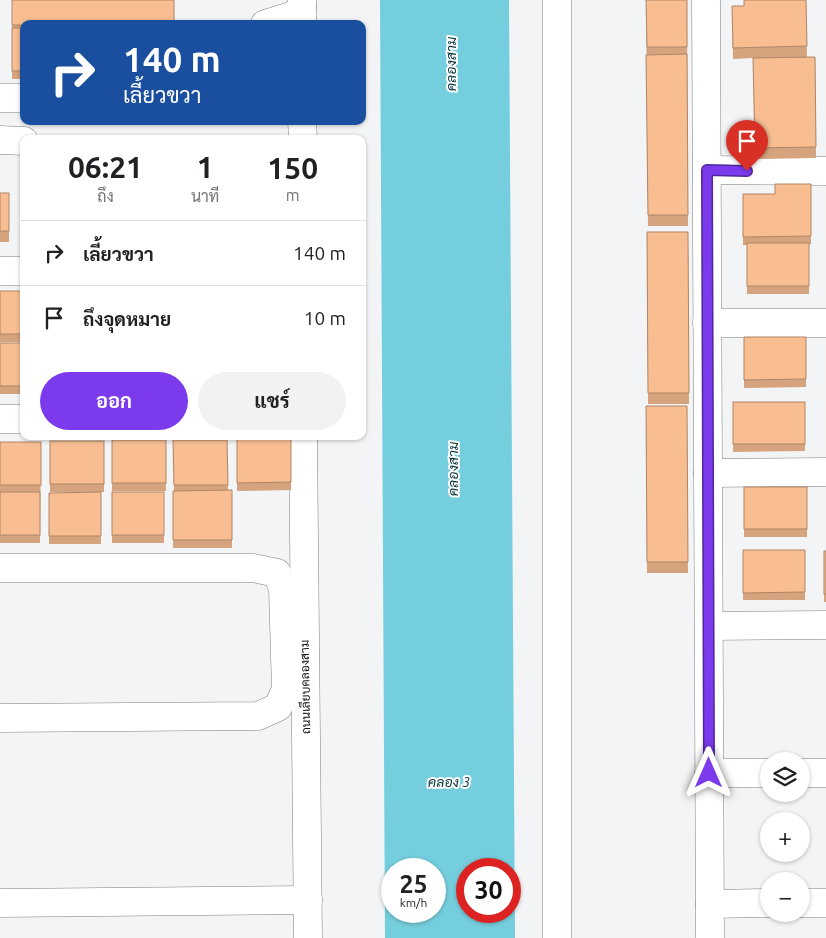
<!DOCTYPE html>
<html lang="th">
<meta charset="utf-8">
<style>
body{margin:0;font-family:Ubuntu,Sarabun,sans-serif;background:#f2f2f2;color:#202124;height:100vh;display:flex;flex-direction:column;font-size:19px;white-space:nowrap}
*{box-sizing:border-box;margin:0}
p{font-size:16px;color:#757577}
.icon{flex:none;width:28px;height:28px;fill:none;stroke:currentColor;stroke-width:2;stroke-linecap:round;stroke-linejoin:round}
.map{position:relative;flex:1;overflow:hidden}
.details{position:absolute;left:20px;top:135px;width:346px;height:305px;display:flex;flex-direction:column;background:#fff;border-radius:10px;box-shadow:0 1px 4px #0004}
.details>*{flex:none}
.banner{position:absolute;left:20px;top:20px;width:346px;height:105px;border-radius:10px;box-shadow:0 1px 4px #0004;background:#1a4fa0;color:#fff;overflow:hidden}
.tools{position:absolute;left:760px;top:752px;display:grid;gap:10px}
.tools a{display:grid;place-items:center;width:50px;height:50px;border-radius:50%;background:#fff;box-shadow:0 1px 4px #0004;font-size:25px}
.speed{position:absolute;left:381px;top:858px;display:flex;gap:10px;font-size:25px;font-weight:700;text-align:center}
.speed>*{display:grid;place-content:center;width:65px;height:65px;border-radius:50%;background:#fff;box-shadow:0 1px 4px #0004;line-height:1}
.speed small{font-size:12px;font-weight:400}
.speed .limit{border:8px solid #d22;background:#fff;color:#111}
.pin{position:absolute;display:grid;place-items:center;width:42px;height:42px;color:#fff;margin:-51px -21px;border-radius:50% 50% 50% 0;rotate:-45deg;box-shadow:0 0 5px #0007}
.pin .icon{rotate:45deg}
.me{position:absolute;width:55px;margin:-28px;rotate:0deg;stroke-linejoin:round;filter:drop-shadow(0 0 4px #0008)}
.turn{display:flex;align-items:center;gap:18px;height:105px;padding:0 20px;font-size:22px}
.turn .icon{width:65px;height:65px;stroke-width:2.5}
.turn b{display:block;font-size:35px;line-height:42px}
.eta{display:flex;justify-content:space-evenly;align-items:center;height:85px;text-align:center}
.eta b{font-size:30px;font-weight:700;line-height:35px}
.action{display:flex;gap:10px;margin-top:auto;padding:10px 20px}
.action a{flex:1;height:58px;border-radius:30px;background:#7c3aed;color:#fff;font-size:20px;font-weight:700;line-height:58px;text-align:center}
.action a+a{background:#f2f2f2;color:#202124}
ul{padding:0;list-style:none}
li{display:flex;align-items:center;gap:15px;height:65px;padding:0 20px;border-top:1px solid #e0e0e0}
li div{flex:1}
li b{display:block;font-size:19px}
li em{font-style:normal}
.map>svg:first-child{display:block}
</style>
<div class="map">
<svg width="826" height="938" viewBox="0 0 826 938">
<rect width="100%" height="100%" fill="#f3f4f6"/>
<path fill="#75cedd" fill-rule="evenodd" d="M380,0H509L515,938H385ZM392,869H435V911H392ZM468,869H510V911H468Z"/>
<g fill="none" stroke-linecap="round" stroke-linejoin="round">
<defs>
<g id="minor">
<polyline points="706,0 710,938"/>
<polyline points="265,24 294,15 302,7"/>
<polyline points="0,98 24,98"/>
<polyline points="0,140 24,141"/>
<polyline points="707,170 826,171"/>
<polyline points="0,271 24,271"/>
<polyline points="707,323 826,323"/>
<polyline points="0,419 24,419"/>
<polyline points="708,473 826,472"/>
<polyline points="0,568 253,568 277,573 283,589 286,689 278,707 258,716 0,718"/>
<polyline points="709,626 826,625"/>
<polyline points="709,773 769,773"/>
<polyline points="801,773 826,773"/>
<polyline points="0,903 308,900"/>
<polyline points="801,903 826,903"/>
<polyline points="710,904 769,903"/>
<polyline points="557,938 557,0"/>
</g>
<g id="secondary">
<polyline points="302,0 302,24"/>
<polyline points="302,121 303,139"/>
<polyline points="303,436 308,938"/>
</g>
</defs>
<use href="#minor" stroke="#7e7f80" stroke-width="29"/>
<use href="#secondary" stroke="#7e7f80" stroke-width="29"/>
<use href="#minor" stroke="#fff" stroke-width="28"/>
<use href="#secondary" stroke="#fff" stroke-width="28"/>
</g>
<g fill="#d5a37e">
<polygon points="12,0 24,24 24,79 12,79"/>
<polygon points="646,0 687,0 688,226 648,226"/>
<polygon points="806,0 807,57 815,57 816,158 755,159 753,58 733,59 732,6 744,6"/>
<polygon points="811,184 811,244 809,244 809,294 747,294 747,245 743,245 743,194 775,194"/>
<rect x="0" y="193" width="9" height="49"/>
<polygon points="647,232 688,232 689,404 648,404"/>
<rect x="0" y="291" width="24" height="51"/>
<polygon points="744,337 806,337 806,387 744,388"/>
<rect x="0" y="343" width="24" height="51"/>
<polygon points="733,402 805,402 805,451 733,452"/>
<polygon points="646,406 687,406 688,573 647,573"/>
<polygon points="237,439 291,439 291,490 237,491"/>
<rect x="112" y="440" width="54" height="51"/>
<polygon points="173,440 227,440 228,490 232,490 232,548 173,548 173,491 174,491"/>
<rect x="50" y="441" width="54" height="51"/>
<polygon points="0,442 41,442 40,543 0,543"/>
<rect x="744" y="487" width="63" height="50"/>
<polygon points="101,492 101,544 49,544 49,493"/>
<rect x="112" y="492" width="52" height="51"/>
<rect x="743" y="550" width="62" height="50"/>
<rect x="824" y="551" width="2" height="51"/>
</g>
<g fill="#f8be92" stroke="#ae8566">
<polygon points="12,0 174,0 174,24 24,24 24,25 12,25"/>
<polygon points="646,0 687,0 687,47 647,47"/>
<polygon points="744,0 806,0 807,46 733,48 732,6 744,6"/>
<rect x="12" y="28" width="12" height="43"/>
<polygon points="687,54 688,215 648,215 646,55"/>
<polygon points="815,57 816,147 755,148 753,58"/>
<polygon points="775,184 811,184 811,236 743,237 743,194 775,194"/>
<rect x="0" y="193" width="9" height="38"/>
<polygon points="647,232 688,232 689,393 648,393"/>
<rect x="747" y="243" width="62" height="43"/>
<rect x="0" y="291" width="24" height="43"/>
<polygon points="744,337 806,337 806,379 744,380"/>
<rect x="0" y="343" width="24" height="43"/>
<rect x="733" y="402" width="72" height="42"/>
<polygon points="646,406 687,406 688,562 647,562"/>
<polygon points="237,439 291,439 291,482 237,483"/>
<rect x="112" y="440" width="54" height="43"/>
<polygon points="173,440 227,440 228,485 174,485"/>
<rect x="50" y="441" width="54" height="43"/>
<rect x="0" y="442" width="41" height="43"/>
<rect x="744" y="487" width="63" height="42"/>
<polygon points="232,490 232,540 173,540 173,491"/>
<rect x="0" y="492" width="40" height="43"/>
<polygon points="101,492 101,536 49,536 49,493"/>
<rect x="112" y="492" width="52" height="43"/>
<polygon points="743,550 805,550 805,592 743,593"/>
<rect x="824" y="551" width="2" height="43"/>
</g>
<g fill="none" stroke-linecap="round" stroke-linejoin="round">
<defs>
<polyline id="route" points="709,773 707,170 747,171"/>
</defs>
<use href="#route" stroke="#51269a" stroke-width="12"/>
<use href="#route" stroke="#7c3aed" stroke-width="9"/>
</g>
<g text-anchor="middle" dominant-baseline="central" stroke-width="4" stroke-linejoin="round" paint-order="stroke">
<g font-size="12" fill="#0f1010" stroke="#fff">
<text transform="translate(305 687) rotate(-91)">ถนนเลียบคลองสาม</text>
</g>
<g font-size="14" font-style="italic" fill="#06333a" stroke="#fff">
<text transform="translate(451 64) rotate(-90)">คลองสาม</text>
<text transform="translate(453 469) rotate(-90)">คลองสาม</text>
<text x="449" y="782">คลอง 3</text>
</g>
</g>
</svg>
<div class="tools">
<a><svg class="icon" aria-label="layers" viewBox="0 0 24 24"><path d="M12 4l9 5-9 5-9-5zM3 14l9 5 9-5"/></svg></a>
<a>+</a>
<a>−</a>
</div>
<div class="speed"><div>25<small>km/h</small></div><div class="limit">30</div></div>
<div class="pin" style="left:747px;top:171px;background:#d93025"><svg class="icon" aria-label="arrive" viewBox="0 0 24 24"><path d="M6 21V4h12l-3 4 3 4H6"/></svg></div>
<svg class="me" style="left:709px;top:773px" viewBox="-20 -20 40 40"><path d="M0-17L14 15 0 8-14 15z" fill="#7c3aed" stroke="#fff" stroke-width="4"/></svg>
<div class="banner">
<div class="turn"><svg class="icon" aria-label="right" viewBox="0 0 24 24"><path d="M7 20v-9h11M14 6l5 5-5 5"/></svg><div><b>140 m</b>เลี้ยวขวา</div></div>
</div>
<section class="details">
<div class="eta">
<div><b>06:21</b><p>ถึง</p></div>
<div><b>1</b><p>นาที</p></div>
<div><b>150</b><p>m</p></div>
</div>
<ul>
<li><svg class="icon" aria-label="right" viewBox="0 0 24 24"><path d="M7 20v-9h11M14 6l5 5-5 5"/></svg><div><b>เลี้ยวขวา</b></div><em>140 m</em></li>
<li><svg class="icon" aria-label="arrive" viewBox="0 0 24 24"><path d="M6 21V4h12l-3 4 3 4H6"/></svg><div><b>ถึงจุดหมาย</b></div><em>10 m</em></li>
</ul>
<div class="action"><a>ออก</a><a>แชร์</a></div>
</section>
</div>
